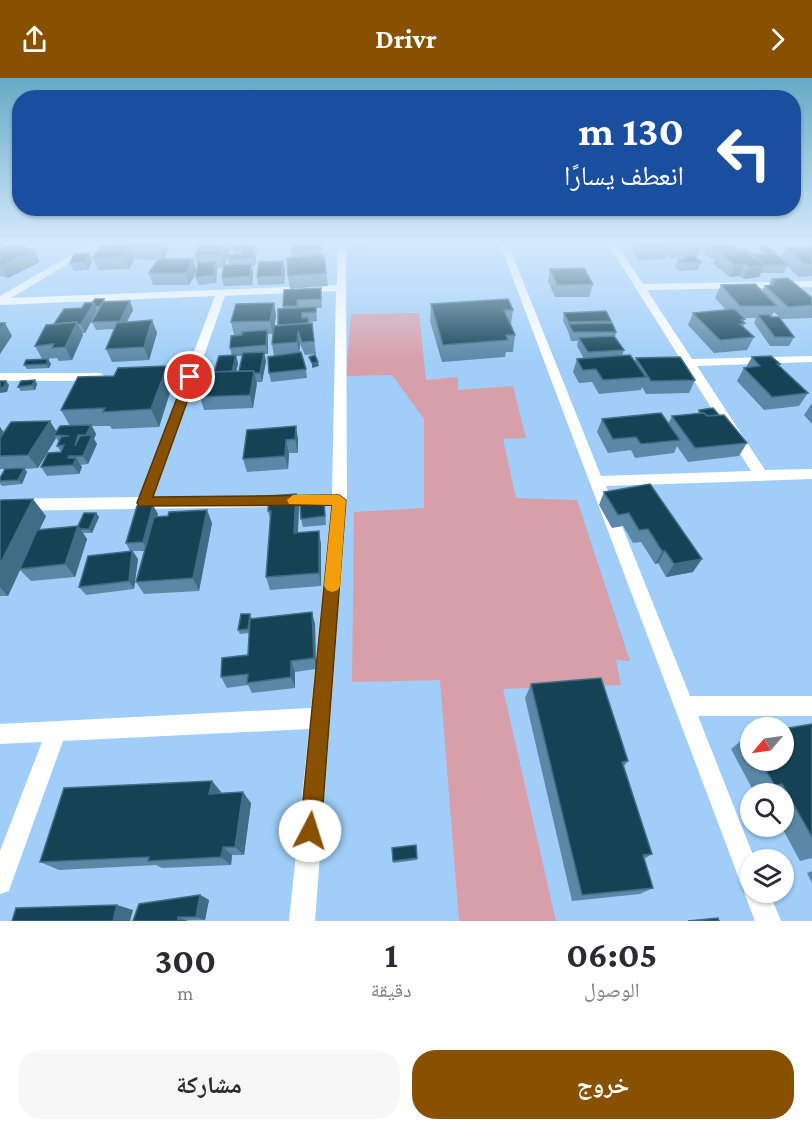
<!DOCTYPE html>
<html lang="ar">
<meta charset="utf-8">
<style>
body{margin:0;font-family:"Crimson Pro","Noto Naskh Arabic",serif;background:#f7f7f7;color:#2b2b33;direction:rtl;height:100vh;display:flex;flex-direction:column;font-size:22px;white-space:nowrap}
*{box-sizing:border-box;margin:0}
p{font-size:20px;color:#7c7c81}
.icon{flex:none;width:33px;height:33px;fill:none;stroke:currentColor;stroke-width:2;stroke-linecap:round;stroke-linejoin:round}
.map{position:relative;height:843px;overflow:hidden;direction:ltr}
.drawer{display:flex;flex-direction:column;background:#fff;flex:1}
.drawer>*{flex:none}
.top-card{position:absolute;left:12px;top:12px;width:789px;height:126px;border-radius:24px;box-shadow:0 2px 4px #0004;direction:rtl;background:#1a4fa0;color:#fff;overflow:hidden}
.needle{width:39px;rotate:241deg}
.fabs{position:absolute;left:740px;top:639px;display:grid;gap:12px}
.fabs a{display:grid;place-items:center;width:54px;height:54px;border-radius:50%;background:#fff;box-shadow:0 2px 4px #0004;font-size:30px}
.pin{position:absolute;display:grid;place-items:center;width:51px;height:51px;color:#fff;margin:-26px;border:3px solid #fff;border-radius:50%;box-shadow:0 2px 6px #0007}
.me{position:absolute;width:66px;margin:-33px;rotate:5deg;stroke-linejoin:round;filter:drop-shadow(0 0 4px #0008)}
.turn{display:flex;align-items:center;gap:21px;height:126px;padding:0 18px;font-size:27px}
.turn .icon{width:78px;height:78px;stroke-width:2.5}
.turn b{display:block;font-size:42px;line-height:51px}
.eta{display:flex;justify-content:space-evenly;align-items:center;height:102px;text-align:center}
.eta b{font-size:36px;font-weight:700;line-height:42px}
.button{display:flex;gap:12px;margin-top:auto;padding:12px 18px}
.button a{flex:1;height:69px;border-radius:24px;background:#885100;color:#fff;font-size:24px;font-weight:700;line-height:69px;text-align:center}
.button a+a{background:#f7f7f7;color:#2b2b33}
header{display:flex;justify-content:space-between;align-items:center;height:78px;padding:0 18px;background:#885100;color:#fff;font-size:27px;font-weight:700}
.map>svg:first-child{display:block}
</style>
<header><svg class="icon" aria-label="forward" viewBox="0 0 24 24"><path d="M9 5l7 7-7 7"/></svg>Drivr<svg class="icon" aria-label="share" viewBox="0 0 24 24"><path d="M12 15V3M7 8l5-5 5 5M5 13v7h14v-7"/></svg></header>
<div class="map">
<svg width="812" height="843" viewBox="0 0 812 843">
<rect width="100%" height="100%" fill="#a0cef8"/>
<polygon fill="#d79fa9" points="419,235 426,302 458,299 458,312 513,308 526,360 503,361 516,420 577,422 630,583 616,582 621,607 503,611 556,843 459,843 440,602 352,604 354,434 424,430 424,341 392,297 346,298 351,236"/>
<g fill="none" stroke-linecap="round" stroke-linejoin="round">
<g fill="#fff" fill-rule="evenodd">
<path d="M90,166H101L11,220L337,207L338,166H346L347,422L315,843H289L309,651L63,663L12,804L9,813L0,816V773L42,664L0,666V646L311,630L331,428L0,433V421L139,419L183,303H151L145,299L151,295H186L215,218L0,227V218ZM336,213L332,417L154,419L225,218Z"/>
<polygon points="500,166 508,166 601,398 751,393 608,166 616,166 643,206 812,203 812,209 647,212 692,281 812,278 812,284 697,288 765,392 812,391 812,401 606,408 690,618 812,618 812,638 698,638 755,782 750,782 750,814 769,814 781,843 755,843 744,814 746,808 741,807 738,798"/>
<polygon points="0,295 100,295 106,299 100,303 0,303"/>
</g>
</g>
<g fill="#5a88a6" fill-rule="evenodd">
<polygon points="171,166 164,181 197,193 197,187 195,178 232,166 225,187 229,187 228,182 234,177 233,171 257,170 255,188 251,188 253,194 252,207 224,208 222,200 224,189 217,190 216,205 198,207 196,199 197,193 189,207 153,207 149,195 157,182 135,181 129,191 98,192 93,180 101,167"/>
<polygon points="291,166 321,166 322,177 324,177 328,208 290,211 288,198 292,179"/>
<polygon points="633,166 702,166 702,167 698,179 696,179 701,184 698,192 679,193 675,189 678,181 683,181 683,179 671,180 667,176 665,181 639,182 631,170"/>
<polygon points="704,166 733,166 738,172 739,171 752,176 762,176 756,168 757,166 766,166 781,180 786,170 812,169 812,198 799,199 787,188 784,195 761,195 759,199 744,201 739,198 730,199 713,186 715,181 712,181 702,175"/>
<polygon points="0,171 40,184 8,200 0,198"/>
<polygon points="89,175 92,183 88,192 74,193 70,185"/>
<polygon points="285,191 284,206 258,207 257,199"/>
<polygon points="550,191 593,206 589,219 555,219 548,203"/>
<polygon points="772,201 812,220 812,240 782,241 774,234 771,239 794,259 789,268 770,268 754,245 756,240 744,240 745,241 743,244 745,245 743,249 754,259 747,272 714,275 688,247 693,235 726,232 715,220 721,207 762,213 765,208 769,207"/>
<path d="M321,210L322,230H316L317,243L309,244V246L312,245L316,276L305,277L300,266L299,275L306,291L307,300L271,304L269,295L274,278L272,266L273,256H268V276H264L266,283L262,304H256L253,330L204,332L200,319L214,294L232,278L230,270L242,257H234L231,244L274,225L276,238L274,248L278,247L283,231V228ZM236,278H243L239,293H236L238,286Z"/>
<polygon points="104,221 105,224 130,223 133,232 127,244 152,242 157,255 149,282 112,284 106,271 114,251 96,252 92,244 99,232 97,232 85,255 82,255 83,257 72,282 59,283 57,280 42,281 35,268 54,246 82,230"/>
<polygon points="431,226 513,232 511,246 515,257 513,274 506,274 505,279 442,284 430,243"/>
<polygon points="564,235 611,243 610,245 616,254 615,259 624,272 622,278 635,284 636,280 695,302 689,315 646,316 642,309 641,312 599,316 592,304 579,305 573,294 577,281 584,281 577,268 578,263 571,263 568,253 563,243"/>
<polygon points="752,279 780,286 779,288 808,315 799,328 764,332 737,303 744,290 746,289"/>
<polygon points="48,281 51,286 49,290 27,291 24,287"/>
<polygon points="167,288 173,305 159,349 112,351 110,348 92,348 96,356 94,361 97,366 88,386 80,387 82,389 79,396 47,398 41,389 61,374 57,368 59,364 56,360 38,390 25,391 27,394 22,406 2,408 0,406 0,400 9,391 0,391 0,349 4,355 56,354 70,348 61,332 114,298"/>
<polygon points="37,306 35,312 21,313 18,309"/>
<polygon points="812,325 812,346 804,337"/>
<polygon points="699,332 747,365 739,378 688,384 677,368 674,375 635,380 631,372 608,375 597,354 602,341 668,346 672,338 698,335"/>
<polygon points="247,352 298,361 298,375 289,375 288,391 247,394 243,381"/>
<polygon points="650,406 693,494 666,499 658,485 655,486 641,464 633,465 623,448 612,450 599,427 604,414"/>
<polygon points="296,416 299,429 298,455 321,466 321,508 270,512 266,499 270,440 268,433"/>
<polygon points="0,422 46,438 39,452 78,448 96,435 99,439 92,455 83,455 87,461 75,499 31,503 20,492 8,518 0,518"/>
<polygon points="325,432 326,447 303,449 301,441"/>
<polygon points="158,436 157,439 212,445 199,513 144,516 136,504 145,473 133,473 138,481 134,511 86,517 79,509 130,473 126,465"/>
<polygon points="250,536 252,541 315,546 316,591 295,594 295,610 252,615 248,607 227,610 221,599 248,577 249,555 240,556 238,552"/>
<polygon points="531,606 628,683 624,688 652,776 644,781 653,810 640,816 572,823 525,620"/>
<polygon points="812,646 812,780 800,783 781,748 783,748 783,716 755,716 731,671 747,658 750,657 750,682 783,682"/>
<polygon points="212,703 221,714 221,716 251,725 244,777 232,777 231,787 162,790 156,787 59,792 40,784"/>
<polygon points="416,767 417,782 393,785 393,783"/>
<polygon points="812,793 812,805 807,795"/>
<polygon points="200,817 209,822 205,842 133,843"/>
</g>
<g fill="#3f6d86">
<polygon points="161,166 171,166 163,182 160,170"/>
<polygon points="225,166 232,166 224,189 221,177"/>
<polygon points="255,166 257,166 257,170 255,188 253,180"/>
<polygon points="364,167 364,171 357,172 356,168"/>
<polygon points="130,169 135,181 129,191 125,179"/>
<polygon points="34,172 40,184 8,200 1,188"/>
<polygon points="89,175 92,183 88,192 85,184"/>
<polygon points="193,181 197,193 189,207 186,195"/>
<polygon points="215,183 217,191 216,205 214,197"/>
<polygon points="283,183 285,191 284,206 282,198"/>
<polygon points="251,186 253,194 252,207 250,198"/>
<polygon points="745,186 739,198 730,199 735,187"/>
<polygon points="765,187 759,199 744,201 749,189"/>
<polygon points="130,223 133,232 123,251 120,243"/>
<polygon points="94,225 97,233 85,255 81,246"/>
<polygon points="274,225 276,238 273,256 270,243"/>
<polygon points="152,242 157,255 149,282 144,269"/>
<polygon points="77,244 83,257 72,282 65,269"/>
<polygon points="5,245 12,258 0,276 0,251"/>
<polygon points="267,252 268,260 268,276 266,267"/>
<polygon points="298,253 300,266 299,277 297,264"/>
<polygon points="264,274 266,283 262,304 260,295"/>
<polygon points="236,277 238,286 234,304 232,295"/>
<polygon points="48,281 51,286 49,290 46,286"/>
<polygon points="318,284 319,288 312,290 312,285"/>
<polygon points="167,288 173,305 159,349 151,331"/>
<polygon points="254,293 257,306 253,330 250,317"/>
<polygon points="35,302 37,306 35,312 32,307"/>
<polygon points="6,303 9,307 7,314 0,315 0,310"/>
<polygon points="50,343 58,356 54,357 56,360 38,390 28,377"/>
<polygon points="91,347 96,356 94,361 97,366 88,386 83,378 90,363 86,357"/>
<polygon points="296,348 298,361 298,375 295,361"/>
<polygon points="0,349 6,358 0,368"/>
<polygon points="286,362 289,375 288,391 285,378"/>
<polygon points="69,378 74,386 76,380 82,389 79,396 68,380"/>
<polygon points="24,390 27,394 22,406 18,402"/>
<polygon points="296,416 299,429 297,468 294,455"/>
<polygon points="33,421 46,438 21,491 20,491 20,492 8,518 0,509 0,486"/>
<polygon points="153,427 158,436 147,473 143,464"/>
<polygon points="207,432 212,445 199,513 193,500"/>
<polygon points="96,435 99,439 92,455 89,451"/>
<polygon points="78,448 87,461 75,499 65,486"/>
<polygon points="319,453 321,466 321,508 319,495"/>
<polygon points="132,473 138,481 134,511 129,503"/>
<polygon points="662,473 665,473 658,485 655,486"/>
<polygon points="702,481 693,494 666,499 674,486"/>
<polygon points="312,534 315,546 316,591 314,580"/>
<polygon points="291,583 295,594 295,610 291,599"/>
<polygon points="212,703 221,714 219,727 209,716"/>
<polygon points="243,714 251,725 244,777 235,769"/>
<polygon points="223,769 232,777 231,787 221,779"/>
<polygon points="200,817 209,822 205,842 196,839"/>
<polygon points="117,827 133,832 130,843 113,843"/>
<polygon points="178,839 188,843 178,843"/>
</g>
<g fill="#154355" stroke="#3f6d86" stroke-width="1.5">
<polygon points="10,166 13,166 34,172 0,188 0,171"/>
<polygon points="112,166 161,166 160,170 130,169 125,179 93,180 101,167"/>
<polygon points="199,166 225,166 221,177 195,178"/>
<polygon points="233,166 255,166 253,180 228,182 229,177 241,176 242,171 233,171"/>
<polygon points="291,166 321,166 322,171 291,173"/>
<polygon points="640,166 667,166 670,169 643,170"/>
<polygon points="673,166 702,166 702,167 675,168"/>
<polygon points="709,166 733,166 738,172 715,173 705,167 710,167"/>
<polygon points="759,166 766,166 776,176 767,176"/>
<polygon points="812,169 812,186 805,186 786,170"/>
<polygon points="744,170 752,176 749,177 742,171 739,171"/>
<polygon points="742,171 765,187 749,189 745,186 735,187 718,174"/>
<polygon points="89,175 85,184 70,185 74,176"/>
<polygon points="751,176 776,176 788,187 765,187"/>
<polygon points="324,177 326,195 288,198 287,180"/>
<polygon points="684,177 693,177 701,184 682,185 678,181 688,181"/>
<polygon points="158,181 193,181 186,195 149,195"/>
<polygon points="215,183 214,197 196,199 198,185"/>
<polygon points="283,183 282,198 257,199 259,184"/>
<polygon points="251,186 250,198 222,200 224,187"/>
<polygon points="584,190 593,206 557,207 550,191"/>
<polygon points="788,200 812,220 812,227 788,229 765,208 774,207 771,204 776,204 772,201"/>
<polygon points="755,206 777,228 740,228 721,207"/>
<polygon points="321,210 321,221 297,222 297,228 283,228 284,212"/>
<polygon points="95,221 104,221 100,228 95,228 94,225 92,225"/>
<polygon points="508,221 513,232 504,232 515,257 506,257 508,262 443,267 431,226"/>
<polygon points="130,223 120,243 92,244 103,224"/>
<polygon points="85,225 94,225 81,246 78,246 77,244 54,246 64,231 82,230"/>
<polygon points="274,225 270,243 231,244 236,226"/>
<polygon points="316,229 316,234 302,235 302,240 308,239 308,245 278,247 278,231"/>
<polygon points="734,231 745,241 741,242 745,245 740,246 754,259 720,262 693,235"/>
<polygon points="606,233 611,243 569,244 564,235"/>
<polygon points="758,237 769,237 771,239 779,239 794,259 775,259"/>
<polygon points="152,242 144,269 106,271 117,245"/>
<polygon points="77,244 65,269 52,270 54,266 35,268 46,247"/>
<polygon points="0,245 5,245 0,251"/>
<polygon points="312,245 314,263 302,264 298,253 297,264 272,266 274,248"/>
<polygon points="612,245 616,254 573,254 569,246"/>
<polygon points="267,252 266,267 230,270 231,258 242,257 242,254"/>
<polygon points="614,258 624,272 588,274 579,260"/>
<polygon points="264,274 260,295 254,295 254,293 239,293 243,275"/>
<polygon points="301,274 306,291 269,295 268,279"/>
<polygon points="236,277 232,293 214,294 219,278"/>
<polygon points="315,277 318,284 312,285 309,279"/>
<polygon points="630,277 646,299 603,302 596,291 583,292 577,281"/>
<polygon points="771,278 780,286 777,286 808,315 772,319 744,290 760,288 752,279"/>
<polygon points="680,279 695,302 651,303 636,280"/>
<polygon points="48,281 46,286 24,287 26,282"/>
<polygon points="167,288 151,331 103,334 105,330 61,332 78,299 114,298 118,290"/>
<polygon points="254,293 250,317 200,319 204,305 208,304 211,294"/>
<polygon points="35,302 32,307 18,309 21,303"/>
<polygon points="0,303 6,303 4,309 0,310"/>
<polygon points="713,330 719,337 707,338 704,335 701,335 699,332"/>
<polygon points="661,335 680,362 641,366 636,359 613,361 602,341"/>
<polygon points="704,335 707,338 724,337 747,365 695,370 672,338"/>
<polygon points="50,343 28,377 0,378 0,360 11,344"/>
<polygon points="91,347 86,357 78,357 75,368 80,358 92,357 83,378 69,378 68,380 76,380 73,387 41,389 48,375 61,374 64,367 57,368 61,359 69,358 54,357 60,348"/>
<polygon points="296,348 295,361 286,362 285,378 243,381 247,352"/>
<polygon points="24,390 18,402 0,403 0,400 5,391"/>
<polygon points="650,406 702,481 674,486 665,473 662,473 648,451 639,452 629,435 618,437 604,414"/>
<polygon points="296,416 294,455 319,453 319,495 266,499 271,433 268,433 269,418"/>
<polygon points="33,421 0,486 0,422"/>
<polygon points="324,423 325,438 301,441 300,426"/>
<polygon points="153,427 143,464 126,465 137,428"/>
<polygon points="207,432 193,500 136,504 154,439 168,438 169,434"/>
<polygon points="84,435 96,435 89,451 80,451 78,448"/>
<polygon points="78,448 65,486 20,491 37,452"/>
<polygon points="132,473 129,503 79,509 88,478"/>
<polygon points="312,534 314,580 291,583 291,599 247,605 248,596 221,599 222,580 248,577 250,541"/>
<polygon points="241,536 250,536 248,551 238,552"/>
<polygon points="601,600 628,683 622,684 652,776 643,777 653,810 582,817 531,606"/>
<polygon points="812,646 812,759 782,706 775,708 760,682 783,682 783,651"/>
<polygon points="212,703 209,716 243,714 235,769 223,769 221,779 148,783 149,779 40,784 64,710"/>
<polygon points="416,767 417,780 393,783 392,770"/>
<polygon points="200,817 196,839 178,839 178,843 133,843 139,826"/>
<polygon points="117,827 113,843 12,843 16,830"/>
<polygon points="718,840 719,843 688,843"/>
</g>
<linearGradient id="sky" x2="0" y2="1"><stop stop-color="#66aac6"/><stop offset="0.58" stop-color="#d4e9fc"/><stop offset="1" stop-color="#d4e9fc" stop-opacity="0"/></linearGradient>
<rect width="812" height="284" fill="url(#sky)"/>
<polygon fill="#885100" stroke="#583500" stroke-width="1.5" points="190,295 196,299 153,419 339,417 346,422 321,753 318,760 310,763 303,760 300,753 332,427 139,428 137,425 185,299"/>
<polygon fill="#f59e0b" points="293,417 339,417 346,422 340,508 338,512 332,514 327,512 324,508 332,427 289,426 287,422"/>
</svg>
<div class="fabs">
<a><svg class="needle" viewBox="-14 -14 28 28"><path d="M0-13l5 13h-10z" fill="#e53935"/><path d="M0 13l5-13h-10z" fill="#7c7c81"/></svg></a>
<a><svg class="icon" aria-label="search" viewBox="0 0 24 24"><circle cx="10" cy="10" r="6"/><path d="M15 15l6 6"/></svg></a>
<a><svg class="icon" aria-label="layers" viewBox="0 0 24 24"><path d="M12 4l9 5-9 5-9-5zM3 14l9 5 9-5"/></svg></a>
</div>
<div class="pin" style="left:190px;top:299px;background:#d93025"><svg class="icon" aria-label="arrive" viewBox="0 0 24 24"><path d="M6 21V4h12l-3 4 3 4H6"/></svg></div>
<svg class="me" style="left:310px;top:753px" viewBox="-20 -20 40 40"><circle r="19" fill="#fff"/><path d="M0-13L10 11 0 6-10 11z" fill="#885100"/></svg>
<div class="top-card">
<div class="turn"><svg class="icon" aria-label="left" viewBox="0 0 24 24"><path d="M17 20v-9H6M10 6l-5 5 5 5"/></svg><div><b>130 m</b>انعطف يسارًا</div></div>
</div>
</div>
<section class="drawer">
<div class="eta">
<div><b>06:05</b><p>الوصول</p></div>
<div><b>1</b><p>دقيقة</p></div>
<div><b>300</b><p>m</p></div>
</div>
<div class="button"><a>خروج</a><a>مشاركة</a></div>
</section>
